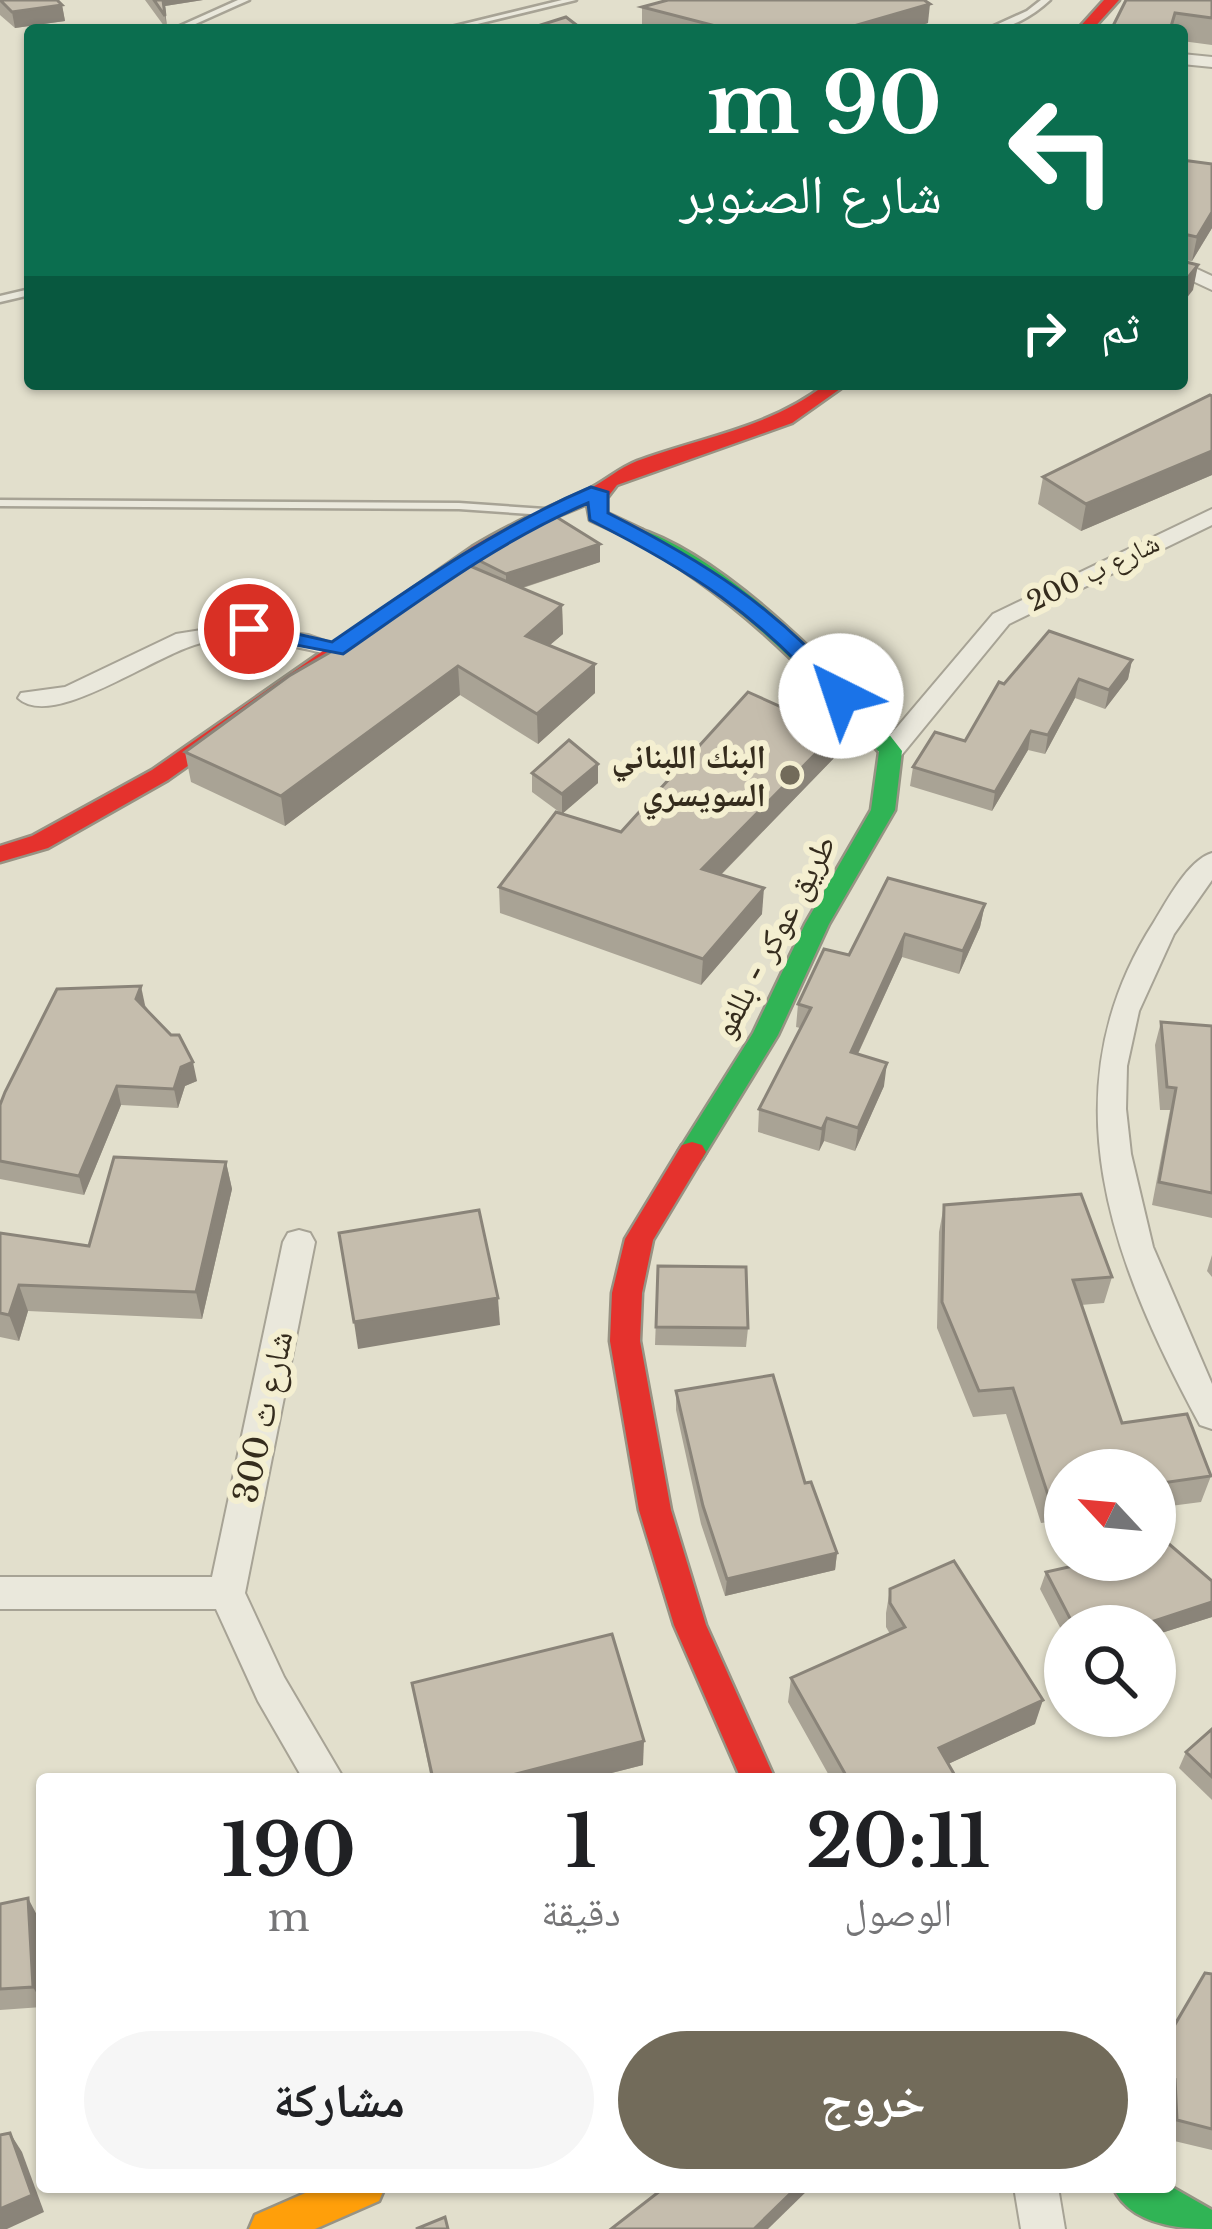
<!DOCTYPE html>
<html lang="ar">
<meta charset="utf-8">
<style>
body{margin:0;font-family:"Libre Baskerville","Noto Naskh Arabic",serif;background:#f6f6f6;color:#202124;direction:rtl;height:100vh;display:flex;flex-direction:column;font-size:45px;white-space:nowrap}
*{box-sizing:border-box;margin:0}
p{font-size:39px;color:#757577}
.icon{flex:none;width:66px;height:66px;fill:none;stroke:currentColor;stroke-width:2;stroke-linecap:round;stroke-linejoin:round}
.map{position:relative;flex:1;overflow:hidden;direction:ltr}
.details{position:absolute;left:36px;top:1773px;width:1140px;height:420px;display:flex;flex-direction:column;background:#fff;border-radius:12px;box-shadow:0 3px 9px #0004;direction:rtl}
.details>*{flex:none}
.guide{position:absolute;left:24px;top:24px;width:1164px;height:366px;border-radius:12px;box-shadow:0 3px 9px #0004;direction:rtl;background:#0b6e4f;color:#fff;overflow:hidden}
.needle{width:78px;rotate:296deg}
.controls{position:absolute;left:1044px;top:1449px;display:grid;gap:24px}
.controls a{display:grid;place-items:center;width:132px;height:132px;border-radius:50%;background:#fff;box-shadow:0 3px 9px #0004;font-size:60px}
.pin{position:absolute;display:grid;place-items:center;width:102px;height:102px;color:#fff;margin:-51px;border:6px solid #fff;border-radius:50%;box-shadow:0 3px 12px #0007}
.me{position:absolute;width:132px;margin:-66px;rotate:319deg;stroke-linejoin:round;filter:drop-shadow(0 0 9px #0008)}
.turn{display:flex;align-items:center;gap:42px;height:252px;padding:0 48px;font-size:54px}
.turn .icon{width:156px;height:156px;stroke-width:2.5}
.turn b{display:block;font-size:84px;line-height:102px}
.then{display:flex;align-items:center;height:114px;padding:0 48px;background:#0003;gap:24px;font-size:45px}
.eta{display:flex;justify-content:space-evenly;align-items:center;height:204px;text-align:center}
.eta b{font-size:72px;font-weight:800;line-height:84px}
.action{display:flex;gap:24px;margin-top:auto;padding:24px 48px}
.action a{flex:1;height:138px;border-radius:72px;background:#726b5a;color:#fff;font-size:48px;font-weight:800;line-height:138px;text-align:center}
.action a+a{background:#f6f6f6;color:#202124}
.map>svg:first-child{display:block}
</style>
<div class="map">
<svg width="1212" height="2229" viewBox="0 0 1212 2229">
<rect width="100%" height="100%" fill="#e2dfcc"/>
<g fill="none" stroke-linecap="round" stroke-linejoin="round">
<defs>
<g id="lane">
<polygon points="238,0 249,0 182,30 171,30"/>
<polygon points="562,0 576,0 453,30 439,30"/>
<path d="M1041,0H1050C1033,16 1009,30 985,30L1027,11Z"/>
<polygon points="30,289 30,295 0,302 0,296"/>
<polygon points="0,500 459,503 545,509 551,512 545,515 459,509 0,506"/>
</g>
<g id="street">
<polygon points="1182,54 1212,57 1212,67 1182,64"/>
<polygon points="1182,262 1212,276 1212,290 1182,276"/>
<polygon points="1212,509 1212,525 1009,624 900,757 882,757 878,751 882,745 993,614"/>
<path d="M233,625L308,635L347,649L335,656C293,646 250,635 206,642C161,649 54,732 18,698L21,693L65,687L176,634Z"/>
<path d="M1212,853V880L1174,934L1139,1011L1127,1066L1126,1109L1131,1154L1153,1247L1212,1384V1429L1200,1425C1113,1264 1045,1091 1154,922C1167,901 1188,860 1212,853Z"/>
<polygon points="299,1230 310,1233 315,1242 245,1593 284,1677 344,1779 303,1779 258,1701 216,1609 0,1609 0,1577 212,1577 283,1242 288,1233"/>
<polygon points="1014,2187 1058,2187 1065,2229 1021,2229"/>
</g>
<g id="fast">
<path d="M636,528C723,554 849,679 902,751L895,810L829,924L778,1035L702,1159H682L678,1152L753,1033L805,924L871,810L879,752C805,668 729,591 629,538V530Z"/>
<path d="M1170,2186L1212,2210V2229C1177,2229 1129,2224 1113,2187Z"/>
</g>
<polygon id="slow" points="319,2187 385,2187 379,2201 315,2229 249,2229 255,2215"/>
<g id="jam">
<polygon points="1104,0 1119,0 1092,30 1077,30"/>
<path d="M826,384H847L792,423L617,485L607,498V513L643,530V538H629L590,520L587,504L541,523L486,555L168,780L48,848L0,862V846L32,836L152,770L472,547C510,524 549,507 589,489C605,481 619,468 637,461C702,437 770,428 826,384Z"/>
<polygon points="692,1142 702,1145 706,1152 653,1240 642,1293 640,1341 671,1510 706,1625 775,1779 741,1779 674,1625 639,1510 610,1341 612,1293 625,1239 682,1145"/>
</g>
</defs>
<use href="#lane" stroke="#a7a395" stroke-width="5"/>
<use href="#street" stroke="#a7a395" stroke-width="4"/>
<use href="#fast" stroke="#979384" stroke-width="5"/>
<use href="#slow" stroke="#979384" stroke-width="5"/>
<use href="#jam" stroke="#979384" stroke-width="5"/>
<use href="#lane" fill="#eae8dc" fill-rule="evenodd"/>
<use href="#street" fill="#eae8dc" fill-rule="evenodd"/>
<use href="#fast" fill="#30b455" fill-rule="evenodd"/>
<use href="#slow" fill="#ff9f0a" fill-rule="evenodd"/>
<use href="#jam" fill="#e5322d" fill-rule="evenodd"/>
</g>
<g fill="#a9a395">
<polygon points="0,0 62,5 65,21 15,28 0,15"/>
<polygon points="145,0 203,0 165,6 167,30"/>
<polygon points="1212,0 1212,45 1182,41 1182,30 1111,30"/>
<polygon points="642,7 928,23 906,30 654,30 642,27"/>
<polygon points="1182,160 1212,164 1212,228 1192,261 1182,260"/>
<polygon points="1212,396 1212,475 1081,531 1038,504 1043,477"/>
<polygon points="600,544 600,562 523,588 562,605 563,634 550,645 595,693 538,744 460,695 285,826 191,782 185,752 399,613 398,599 473,567 472,557"/>
<polygon points="1132,660 1128,679 1105,709 1075,698 1045,754 1028,750 992,811 910,786 913,767 965,741 1004,684"/>
<polygon points="834,758 721,875 762,914 701,985 500,913 499,887 621,832"/>
<polygon points="532,773 598,783 562,814 532,792"/>
<polygon points="985,904 980,927 959,974 902,957 858,1054 884,1086 855,1151 824,1141 819,1151 758,1132 759,1109 800,1028 796,1027 798,1004 849,955"/>
<polygon points="145,1005 197,1081 185,1086 178,1108 121,1105 84,1195 0,1179 0,1105"/>
<polygon points="1161,1022 1212,1026 1212,1218 1152,1205 1170,1110 1160,1110 1155,1045"/>
<polygon points="226,1162 232,1189 202,1319 28,1311 19,1341 0,1337 0,1233 89,1246"/>
<polygon points="944,1205 1112,1277 1104,1303 1081,1305 1122,1423 1211,1476 1201,1502 1155,1508 1155,1470 1065,1470 1065,1520 1041,1523 1006,1414 973,1417 937,1328 939,1232"/>
<polygon points="1212,1255 1212,1277 1207,1271"/>
<polygon points="658,1266 748,1328 746,1347 655,1345"/>
<polygon points="676,1391 805,1483 837,1553 835,1570 725,1596 701,1524 676,1410"/>
<polygon points="1046,1572 1212,1581 1212,1617 1155,1635 1155,1626 1065,1626 1065,1637 1040,1589"/>
<polygon points="890,1589 1035,1724 948,1764 957,1779 831,1779 788,1702 791,1678 890,1634 886,1627 886,1613"/>
<polygon points="412,1683 643,1765 588,1779 431,1779"/>
<polygon points="1212,1729 1212,1800 1179,1768 1186,1752"/>
<polygon points="0,1904 39,1919 42,2007 0,2010"/>
<polygon points="1212,1974 1212,2150 1170,2140 1170,2033"/>
</g>
<g fill="#8a8479">
<polygon points="163,0 203,0 165,6 167,30"/>
<polygon points="930,4 928,23 906,30 840,30"/>
<polygon points="62,5 65,21 15,28 12,12"/>
<polygon points="1212,212 1212,228 1192,261 1197,237"/>
<polygon points="1198,265 1193,290 1182,304 1182,285"/>
<polygon points="1212,451 1212,475 1081,531 1086,504"/>
<polygon points="600,544 600,562 506,593 506,574"/>
<polygon points="562,605 563,634 526,665 526,636"/>
<polygon points="1132,660 1128,679 1105,709 1109,690"/>
<polygon points="595,664 595,693 538,744 537,714"/>
<polygon points="458,666 460,695 285,826 281,796"/>
<polygon points="1079,679 1075,698 1045,754 1048,735"/>
<polygon points="1031,731 1028,750 992,811 995,792"/>
<polygon points="837,732 834,758 701,895 702,869"/>
<polygon points="598,764 598,783 562,814 562,794"/>
<polygon points="764,888 762,914 701,985 703,959"/>
<polygon points="985,904 980,927 959,974 963,951"/>
<polygon points="905,934 902,957 848,1075 851,1052"/>
<polygon points="141,986 145,1005 141,1018 136,999"/>
<polygon points="193,1062 197,1081 185,1086 178,1108 174,1089 181,1067"/>
<polygon points="887,1063 884,1086 855,1151 858,1128"/>
<polygon points="117,1086 121,1105 84,1195 79,1176"/>
<polygon points="827,1118 824,1141 819,1151 822,1129"/>
<polygon points="226,1162 232,1189 202,1319 196,1292"/>
<polygon points="19,1285 28,1311 19,1341 9,1315"/>
<polygon points="498,1298 500,1325 358,1349 354,1322"/>
<polygon points="837,1553 835,1570 725,1596 727,1579"/>
<polygon points="1212,1602 1212,1617 1155,1635 1155,1626 1139,1626"/>
<polygon points="1043,1700 1035,1724 933,1771 939,1748"/>
<polygon points="644,1741 643,1765 588,1779 497,1779"/>
<polygon points="28,1898 39,1919 42,2003 33,1987"/>
<polygon points="10,2133 22,2152 44,2212 7,2229 0,2229 0,2209"/>
<polygon points="797,2187 811,2187 768,2229 754,2229"/>
</g>
<g fill="#c5bdad" stroke="#8a8479" stroke-width="3">
<polygon points="0,0 57,0 62,5 12,12"/>
<polygon points="154,0 163,0 165,16"/>
<polygon points="668,0 924,0 930,4 840,30 731,30 642,7"/>
<polygon points="1126,0 1212,0 1212,18 1175,13 1170,30 1111,30"/>
<polygon points="566,17 583,30 525,30"/>
<polygon points="1182,160 1212,164 1212,212 1197,237 1184,234 1182,258"/>
<polygon points="1182,261 1198,265 1182,285"/>
<polygon points="1210,395 1212,396 1212,451 1086,504 1043,477"/>
<polygon points="550,513 600,544 506,574 472,557"/>
<polygon points="463,563 562,605 526,636 595,664 537,714 458,666 281,796 185,752 289,676 412,605 398,599"/>
<polygon points="1049,631 1132,660 1109,690 1079,679 1048,735 1031,731 995,792 913,767 935,732 965,741 999,682 1004,684"/>
<polygon points="748,692 837,732 702,869 764,888 703,959 499,887 556,812 621,832"/>
<polygon points="569,740 598,764 562,794 532,773"/>
<polygon points="888,878 985,904 963,951 905,934 851,1052 887,1063 858,1128 827,1118 822,1129 759,1109 811,1008 798,1004 824,949 849,955"/>
<polygon points="141,986 136,999 171,1035 179,1035 193,1062 181,1067 174,1089 117,1086 79,1176 0,1161 0,1105 5,1092 57,989"/>
<polygon points="1161,1022 1212,1026 1212,1193 1159,1182 1176,1088 1167,1087"/>
<polygon points="114,1157 226,1162 196,1292 19,1285 9,1315 0,1313 0,1233 89,1246"/>
<polygon points="1081,1194 1112,1277 1073,1280 1122,1423 1187,1414 1211,1476 1155,1484 1155,1470 1065,1470 1065,1495 1049,1498 1013,1388 979,1391 942,1302 944,1205"/>
<polygon points="479,1210 498,1298 354,1322 339,1233"/>
<polygon points="658,1266 746,1267 748,1328 656,1327"/>
<polygon points="773,1375 805,1483 811,1482 837,1553 727,1579 703,1506 676,1391"/>
<polygon points="1169,1544 1212,1581 1212,1602 1139,1626 1074,1626 1046,1572 1100,1560 1155,1560 1155,1548"/>
<polygon points="954,1561 1043,1700 939,1748 957,1779 848,1779 791,1678 905,1627 890,1603 890,1589"/>
<polygon points="612,1634 644,1741 497,1779 433,1779 412,1683"/>
<polygon points="1212,1729 1212,1777 1186,1752"/>
<polygon points="28,1898 33,1987 0,1989 0,1904"/>
<polygon points="1205,1973 1212,1974 1212,2129 1177,2120 1175,2079 1170,2076 1170,2033"/>
<polygon points="10,2133 32,2195 0,2209 0,2135"/>
<polygon points="665,2187 797,2187 754,2229 611,2229"/>
<polygon points="445,2217 448,2229 416,2229"/>
</g>
<path fill="#1a73e8" stroke="#114b97" stroke-width="3" d="M591,487L608,492V513C707,563 774,606 849,691V701H833C758,614 691,571 590,520L588,503C499,541 422,599 343,654L249,636L238,629L249,623L332,642C416,584 497,527 591,487Z"/>
<circle fill="#726b5a" stroke="#f4efd1" stroke-width="4.5" cx="790" cy="775" r="12"/>
<g text-anchor="middle" dominant-baseline="central" stroke-width="12" stroke-linejoin="round" paint-order="stroke">
<g font-size="27" fill="#352c1d" stroke="#f4efd1">
<text transform="translate(1093 572) rotate(-26)">شارع ب 200</text>
</g>
<g font-size="33" font-weight="bold" fill="#352c1d" stroke="#f4efd1" text-anchor="end">
<text x="766" y="756">البنك اللبناني<tspan x="766" dy="38">السويسري</tspan></text>
</g>
<g font-size="33" fill="#352c1d" stroke="#f4efd1">
<text transform="translate(774 936) rotate(-62)">طريق عوكر - بللفو</text>
<text transform="translate(263 1417) rotate(-78)">شارع ث 300</text>
</g>
</g>
</svg>
<div class="controls">
<a><svg class="needle" viewBox="-14 -14 28 28"><path d="M0-13l5 13h-10z" fill="#e53935"/><path d="M0 13l5-13h-10z" fill="#757577"/></svg></a>
<a><svg class="icon" aria-label="search" viewBox="0 0 24 24"><circle cx="10" cy="10" r="6"/><path d="M15 15l6 6"/></svg></a>
</div>
<div class="pin" style="left:249px;top:629px;background:#d93025"><svg class="icon" aria-label="arrive" viewBox="0 0 24 24"><path d="M6 21V4h12l-3 4 3 4H6"/></svg></div>
<svg class="me" style="left:841px;top:696px" viewBox="-20 -20 40 40"><circle r="19" fill="#fff"/><path d="M0-13L10 11 0 6-10 11z" fill="#1a73e8"/></svg>
<div class="guide">
<div class="turn"><svg class="icon" aria-label="left" viewBox="0 0 24 24"><path d="M17 20v-9H6M10 6l-5 5 5 5"/></svg><div><b>90 m</b>شارع الصنوبر</div></div>
<div class="then">ثم<svg class="icon" aria-label="right" viewBox="0 0 24 24"><path d="M7 20v-9h11M14 6l5 5-5 5"/></svg></div>
</div>
<section class="details">
<div class="eta">
<div><b>20:11</b><p>الوصول</p></div>
<div><b>1</b><p>دقيقة</p></div>
<div><b>190</b><p>m</p></div>
</div>
<div class="action"><a>خروج</a><a>مشاركة</a></div>
</section>
</div>
